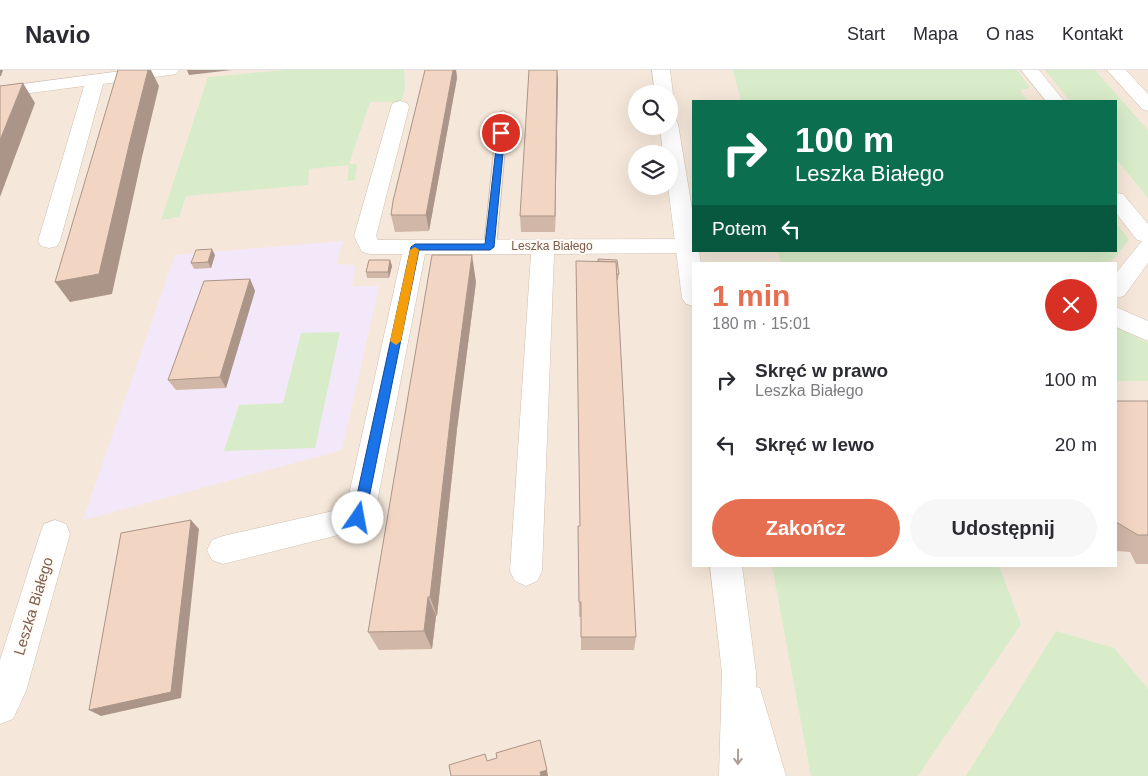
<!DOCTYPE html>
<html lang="pl">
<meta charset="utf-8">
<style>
body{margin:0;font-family:Helvetica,sans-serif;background:#f7f7f7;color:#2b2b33;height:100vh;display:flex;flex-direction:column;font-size:19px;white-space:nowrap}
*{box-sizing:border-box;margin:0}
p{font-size:16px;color:#7c7c81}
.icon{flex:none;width:28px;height:28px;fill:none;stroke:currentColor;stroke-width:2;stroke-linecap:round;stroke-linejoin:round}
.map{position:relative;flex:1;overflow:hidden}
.panel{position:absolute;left:692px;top:192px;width:425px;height:305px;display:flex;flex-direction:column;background:#fff;border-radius:0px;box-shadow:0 5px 20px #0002}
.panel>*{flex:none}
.hud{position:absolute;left:692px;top:30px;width:425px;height:152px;border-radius:0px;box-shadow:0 5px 20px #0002;background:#0b6e4f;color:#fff;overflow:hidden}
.controls{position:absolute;left:628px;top:15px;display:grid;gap:10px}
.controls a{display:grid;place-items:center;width:50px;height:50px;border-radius:50%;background:#fff;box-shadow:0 5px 20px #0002;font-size:25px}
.pin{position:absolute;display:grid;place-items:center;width:42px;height:42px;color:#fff;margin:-21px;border:2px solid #fff;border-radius:50%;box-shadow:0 1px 5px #0007}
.me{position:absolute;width:55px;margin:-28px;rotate:12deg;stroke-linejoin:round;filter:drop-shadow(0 0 4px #0008)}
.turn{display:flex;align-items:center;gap:18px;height:105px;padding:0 20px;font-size:22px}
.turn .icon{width:65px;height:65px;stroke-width:2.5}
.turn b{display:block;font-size:35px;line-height:42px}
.then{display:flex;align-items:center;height:48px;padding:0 20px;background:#0003;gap:10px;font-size:19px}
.round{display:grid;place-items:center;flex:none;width:52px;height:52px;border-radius:26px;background:#f7f7f7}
.overview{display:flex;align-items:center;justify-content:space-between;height:85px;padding:0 20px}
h1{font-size:30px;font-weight:700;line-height:38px;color:#e76f51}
.button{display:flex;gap:10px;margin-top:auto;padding:10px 20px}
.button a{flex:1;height:58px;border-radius:30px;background:#e76f51;color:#fff;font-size:20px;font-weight:700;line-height:58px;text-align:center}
.button a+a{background:#f7f7f7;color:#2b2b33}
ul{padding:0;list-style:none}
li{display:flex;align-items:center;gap:15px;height:65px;padding:0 20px}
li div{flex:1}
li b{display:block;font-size:19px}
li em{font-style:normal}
header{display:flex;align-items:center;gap:30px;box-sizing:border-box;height:70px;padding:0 25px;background:#fff;border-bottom:1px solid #e1e1e2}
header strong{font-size:24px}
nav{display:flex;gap:28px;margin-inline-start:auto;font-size:18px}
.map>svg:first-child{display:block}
</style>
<header>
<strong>Navio</strong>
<nav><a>Start</a><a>Mapa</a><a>O nas</a><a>Kontakt</a></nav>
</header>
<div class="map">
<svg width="1148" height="706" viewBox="0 0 1148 706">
<rect width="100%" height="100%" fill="#fdf6ec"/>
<path fill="#f5e8da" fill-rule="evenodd" d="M0,0H1148V706H0ZM636,24H669V56H636ZM694,31H1116V181H694ZM636,84H669V116H636ZM694,194H1116V496H694Z"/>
<polygon fill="#f3e8fa" points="343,171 336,194 356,195 352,216 379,216 342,380 83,450 175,185"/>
<g fill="#d8ecc9">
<polygon points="286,0 404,0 405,19 401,32 370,32 349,94 357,94 355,110 347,111 349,95 309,99 308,115 186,126 179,147 161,150 208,7"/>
<polygon points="733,0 1017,0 1030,18 1020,20 1028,31 741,31"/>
<polygon points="1045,0 1095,0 1148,60 1148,128 1116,89 1116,31 1070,31"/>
<polygon points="1116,153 1129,170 1109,194 781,194 778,181 1116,181"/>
<polygon points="1116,257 1148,273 1148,311 1116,311"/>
<polygon points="340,262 315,378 224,381 239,335 283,333 301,263"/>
<polygon points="772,496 999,496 1021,554 918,706 811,706"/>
<polygon points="1056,561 1114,578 1148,619 1148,706 966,706"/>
</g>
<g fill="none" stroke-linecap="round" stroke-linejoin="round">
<defs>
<polygon id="lane" points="503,41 508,44 496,177 490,181 484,177 498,44"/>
<g id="street">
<polygon points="129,0 179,0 176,4 170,5 103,14 60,171 57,176 49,178 41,176 38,171 84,16 0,27 0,17"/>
<polygon points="1021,0 1039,0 1064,31 1046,31"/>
<polygon points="1107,0 1126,0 1148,24 1148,41 1142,39"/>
<polygon points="400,31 407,33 409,37 376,166 378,170 686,169 694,171 694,181 686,183 554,184 542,501 537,511 526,516 515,511 510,501 531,184 425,184 374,448 370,457 223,494 212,490 207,480 212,470 223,466 346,438 402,184 370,184 362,182 354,166 391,37 393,33"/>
<polygon points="1116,123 1123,124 1148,154 1148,193 1124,226 1116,228 1116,203 1142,171 1137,170 1116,143"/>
<polygon points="1116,237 1148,251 1148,271 1116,257"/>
<polygon points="55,450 66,454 70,464 26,621 13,649 0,654 0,590 40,464 44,454"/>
</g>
<g id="secondary">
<polygon points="652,0 670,0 673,24 670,28 669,28 669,24 655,24"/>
<polygon points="669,48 676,50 678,54 694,151 694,181 699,181 701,194 694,194 694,236 686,234 682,228 668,116 669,84 663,84 660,56 669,56"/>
<polygon points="710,496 742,496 756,603 756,617 760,618 786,706 719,706 722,603"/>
</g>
</defs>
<use href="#lane" stroke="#d1beb0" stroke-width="2"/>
<use href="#street" stroke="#d1beb0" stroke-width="1"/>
<use href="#secondary" stroke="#d6c0b0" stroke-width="1"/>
<use href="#lane" fill="#fff" fill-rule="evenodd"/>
<use href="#street" fill="#fff" fill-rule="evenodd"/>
<use href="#secondary" fill="#fff" fill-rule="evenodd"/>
</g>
<g fill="#d1b7a8">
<polygon points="425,0 456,0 457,8 429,161 395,162 391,145"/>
<polygon points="558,9 555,162 521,162 520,146"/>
<polygon points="215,185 211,198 194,199 191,193"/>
<polygon points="390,190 392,196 389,208 367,208 366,202"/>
<polygon points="576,195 619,204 618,210 617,210 636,567 634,580 581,580 581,547 579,547 578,456 580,456"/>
<polygon points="250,209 255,221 226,318 176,320 168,310"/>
<polygon points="476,212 457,359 437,546 436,546 432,579 379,580 368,562"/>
<polygon points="1116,331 1148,331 1148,494 1136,494 1130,482 1116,481"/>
</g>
<g fill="#aa9588">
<polygon points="0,0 3,0 1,6 0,6"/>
<polygon points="148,0 151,0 159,16 142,87 112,224 70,232 55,212 131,67"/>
<polygon points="187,0 232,0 189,5"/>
<polygon points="453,0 456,0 457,8 429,161 426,145"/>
<polygon points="557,0 558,9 555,162 555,146"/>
<polygon points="23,13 35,33 0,127 0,70"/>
<polygon points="212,179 215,185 211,198 208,192"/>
<polygon points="472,185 476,212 457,359 437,546 430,527 452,334"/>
<polygon points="390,190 392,196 389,208 388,202"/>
<polygon points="250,209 255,221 226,318 220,307"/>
<polygon points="191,450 199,459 181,628 101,646 89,640"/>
<polygon points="428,527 436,546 432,579 424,561"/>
<polygon points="547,700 548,706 541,706 540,702"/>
</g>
<g fill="#f3d5c3" stroke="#aa9588">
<polygon points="118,0 148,0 131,67 99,204 55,212"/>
<polygon points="425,0 453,0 426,145 391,145 393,131"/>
<polygon points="529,0 557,0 555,146 520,146"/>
<polygon points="23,13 0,70 0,16"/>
<polygon points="212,179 208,192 191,193 196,180"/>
<polygon points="432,185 472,185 452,334 430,527 428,527 424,561 368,562"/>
<polygon points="598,189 617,190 619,204 616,204 616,192 598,191"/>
<polygon points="369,190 390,190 388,202 366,202"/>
<polygon points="576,191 616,192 636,567 581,567 581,532 579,532 578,456 580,456"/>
<polygon points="250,209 220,307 168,310 204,211"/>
<polygon points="1116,331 1148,331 1148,465 1138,465 1116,452"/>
<polygon points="191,450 171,622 89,640 121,463"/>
<polygon points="540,670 547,700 540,702 541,706 451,706 449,695 485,684 487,691 497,688 496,683"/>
</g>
<defs><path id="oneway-shaft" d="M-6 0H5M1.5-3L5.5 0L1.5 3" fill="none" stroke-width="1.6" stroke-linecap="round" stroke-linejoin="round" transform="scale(1.25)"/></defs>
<use stroke="#af9d94" href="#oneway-shaft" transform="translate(738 687) rotate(91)"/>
<polygon fill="#1a73e8" stroke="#114b97" points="498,61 505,63 494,177 490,180 419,180 365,448 363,452 358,454 354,452 352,448 411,177 415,174 485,174"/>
<polygon fill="#f59e0b" points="415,177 419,180 401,271 396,275 390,271 410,180"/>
<g text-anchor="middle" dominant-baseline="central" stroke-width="4" stroke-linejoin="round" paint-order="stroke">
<g font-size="12" fill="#7a5c4d" stroke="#fffaf3">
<text x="552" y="176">Leszka Białego</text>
</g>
<g font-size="15" fill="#7a5c4d" stroke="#fffaf3">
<text transform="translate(33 536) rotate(-73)">Leszka Białego</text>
</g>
</g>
</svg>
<div class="controls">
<a><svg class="icon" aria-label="search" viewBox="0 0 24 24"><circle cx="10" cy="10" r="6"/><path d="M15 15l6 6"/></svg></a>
<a><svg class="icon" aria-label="layers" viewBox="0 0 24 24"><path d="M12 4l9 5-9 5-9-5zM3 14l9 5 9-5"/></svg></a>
</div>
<div class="pin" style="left:501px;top:63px;background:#d93025"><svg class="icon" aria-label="arrive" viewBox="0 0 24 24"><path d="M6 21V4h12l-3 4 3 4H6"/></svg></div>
<svg class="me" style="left:358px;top:448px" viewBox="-20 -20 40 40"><circle r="19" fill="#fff"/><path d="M0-13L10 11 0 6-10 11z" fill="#1a73e8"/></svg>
<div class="hud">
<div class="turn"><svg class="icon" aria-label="right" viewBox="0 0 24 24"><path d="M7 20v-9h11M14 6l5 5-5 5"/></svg><div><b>100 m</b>Leszka Białego</div></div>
<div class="then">Potem<svg class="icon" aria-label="left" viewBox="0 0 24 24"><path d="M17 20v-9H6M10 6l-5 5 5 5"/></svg></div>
</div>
<section class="panel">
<div class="overview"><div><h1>1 min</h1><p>180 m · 15:01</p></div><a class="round" style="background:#d93025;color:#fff"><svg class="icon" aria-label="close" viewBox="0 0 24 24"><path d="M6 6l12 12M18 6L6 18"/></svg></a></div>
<ul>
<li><svg class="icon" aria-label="right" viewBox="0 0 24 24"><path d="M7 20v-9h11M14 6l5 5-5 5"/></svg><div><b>Skręć w prawo</b><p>Leszka Białego</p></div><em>100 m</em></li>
<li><svg class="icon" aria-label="left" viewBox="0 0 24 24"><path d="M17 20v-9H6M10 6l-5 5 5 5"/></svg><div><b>Skręć w lewo</b></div><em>20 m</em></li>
</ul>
<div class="button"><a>Zakończ</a><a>Udostępnij</a></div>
</section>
</div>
